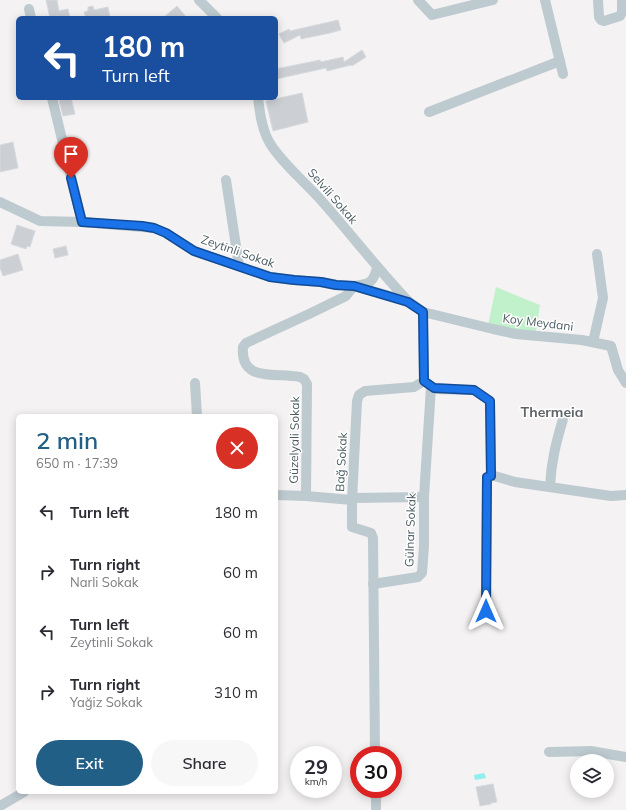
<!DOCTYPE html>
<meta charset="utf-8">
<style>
body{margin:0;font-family:Mulish,sans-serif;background:#f7f7f7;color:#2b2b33;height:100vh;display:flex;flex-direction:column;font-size:15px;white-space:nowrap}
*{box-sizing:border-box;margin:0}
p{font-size:13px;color:#7c7c81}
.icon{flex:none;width:22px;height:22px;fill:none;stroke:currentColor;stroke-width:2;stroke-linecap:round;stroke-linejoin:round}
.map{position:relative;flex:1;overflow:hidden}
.drawer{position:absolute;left:16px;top:414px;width:262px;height:380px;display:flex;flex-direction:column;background:#fff;border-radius:6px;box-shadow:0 2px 10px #0003}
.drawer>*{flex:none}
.banner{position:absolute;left:16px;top:16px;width:262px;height:84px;border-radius:6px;box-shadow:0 2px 10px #0003;background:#1a4fa0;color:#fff;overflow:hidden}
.tools{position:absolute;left:570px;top:754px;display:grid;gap:8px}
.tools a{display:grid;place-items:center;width:44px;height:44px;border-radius:50%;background:#fff;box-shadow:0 2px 10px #0003;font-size:20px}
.speed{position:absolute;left:290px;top:746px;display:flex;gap:8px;font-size:20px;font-weight:700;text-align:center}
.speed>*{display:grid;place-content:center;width:52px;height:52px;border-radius:50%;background:#fff;box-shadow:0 2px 10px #0003;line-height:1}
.speed small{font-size:10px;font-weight:400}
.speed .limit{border:6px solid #d22;background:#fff;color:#111}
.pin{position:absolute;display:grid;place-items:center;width:34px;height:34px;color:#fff;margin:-41px -17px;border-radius:50% 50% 50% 0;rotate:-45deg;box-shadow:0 0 4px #0007}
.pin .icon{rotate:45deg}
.me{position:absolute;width:44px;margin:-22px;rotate:0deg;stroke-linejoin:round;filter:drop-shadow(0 0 3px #0008)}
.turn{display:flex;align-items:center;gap:14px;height:84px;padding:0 20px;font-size:18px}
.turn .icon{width:52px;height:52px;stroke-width:2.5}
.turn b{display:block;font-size:28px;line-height:34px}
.round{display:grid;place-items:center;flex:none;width:42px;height:42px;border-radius:21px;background:#f7f7f7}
.overview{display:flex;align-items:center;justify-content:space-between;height:68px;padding:0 20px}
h1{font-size:24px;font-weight:600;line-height:30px;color:#225f86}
.cta{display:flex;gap:8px;margin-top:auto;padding:8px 20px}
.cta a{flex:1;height:46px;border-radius:24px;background:#225f86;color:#fff;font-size:16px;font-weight:600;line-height:46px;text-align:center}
.cta a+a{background:#f7f7f7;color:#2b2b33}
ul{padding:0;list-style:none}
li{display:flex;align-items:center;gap:12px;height:60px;padding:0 20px}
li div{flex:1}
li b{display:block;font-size:15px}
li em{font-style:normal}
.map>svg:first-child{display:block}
</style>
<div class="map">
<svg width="626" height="810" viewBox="0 0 626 810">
<rect width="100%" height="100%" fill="#f4f2f3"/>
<polygon fill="#c1f1ca" points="496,287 540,305 536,331 533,334 488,325"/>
<polygon fill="#8eefef" points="484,773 486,778 475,780 474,775"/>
<g fill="#ccd0d5" stroke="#d6dade">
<polygon points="46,0 57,0 59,11 68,9 70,18 50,18"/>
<polygon points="93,6 94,10 108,7 110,17 104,18 86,18 84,12 88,11 88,7"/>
<polygon points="177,6 187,18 163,18"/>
<polygon points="338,20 341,30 330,33 301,39 300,35 284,43 279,34 289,29 290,31"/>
<polygon points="362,50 366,57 352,66 351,65 327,71 326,68 276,79 276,69 320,60 321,62 343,57 344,62"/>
<polygon points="302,93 308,122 273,131 266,101"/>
<polygon points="60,98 71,98 75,114 63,116 59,100 60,100"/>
<polygon points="13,142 18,168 0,172 0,145"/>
<polygon points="17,225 35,231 30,247 27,246 26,249 11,244"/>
<polygon points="66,246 68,255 55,258 53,249"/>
<polygon points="18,254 23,270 3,276 0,268 0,260"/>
<polygon points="493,784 497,802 491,803 491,804 480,806 476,787"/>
</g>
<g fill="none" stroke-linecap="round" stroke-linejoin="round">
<g stroke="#bdcacf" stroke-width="10">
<polyline points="199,0 217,18"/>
<polyline points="418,0 432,15 493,0"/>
<polyline points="545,0 563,74"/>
<polyline points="598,0 599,17 601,20 604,21 620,16 622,12 622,0"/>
<polyline points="29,9 31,18"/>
<polyline points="52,98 82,222"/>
<path d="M258,98C260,114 262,131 271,145C284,165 304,181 320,199C350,233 377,268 408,301"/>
<polyline points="429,112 560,61"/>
<polyline points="226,180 239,266"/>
<polyline points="0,202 40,221 82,222 154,228 166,233 194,251 270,277 294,280 321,282 336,285 354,286 408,301 423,312 493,329 516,334 582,340 611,346 618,370 626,383"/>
<polyline points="423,312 424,381"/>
<polyline points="593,342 603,298 597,254"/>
<polyline points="195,383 197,416"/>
<polyline points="428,384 434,389 474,390 490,401 491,475"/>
<polyline points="491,475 515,482 611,496 626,495"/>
<path d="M550,487C551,462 556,443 563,419"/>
<polyline points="276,495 306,496 352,500"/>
<path d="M306,496L307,384L304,379L300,377C276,372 240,383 243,347L246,343L309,314L346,296L354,286C370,284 373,283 377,268"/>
<polyline points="352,498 424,497"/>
<polyline points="373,584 418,577 422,573 424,546 424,497 431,387"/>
<polyline points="486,611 487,477 491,475"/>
<polyline points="549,752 591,751 626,757"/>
<polyline points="375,755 373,538 371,533 352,527 352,500 357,401 359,395 365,391 414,387 424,381"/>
<polyline points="376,789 376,810"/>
<polyline points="0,806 24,792"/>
</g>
</g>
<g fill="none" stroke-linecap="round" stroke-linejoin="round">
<defs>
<polyline id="route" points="71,178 82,222 142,226 154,228 166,233 194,251 270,277 294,280 321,282 336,285 354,286 408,302 423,312 424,381 434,388 474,390 490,401 491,476 487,477 486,611"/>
</defs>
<use href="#route" stroke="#114b97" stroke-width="10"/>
<use href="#route" stroke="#1a73e8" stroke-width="7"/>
</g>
<g text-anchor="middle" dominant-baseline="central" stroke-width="3" stroke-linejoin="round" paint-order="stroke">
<g font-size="12" fill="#495a61" stroke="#fff">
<text transform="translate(333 196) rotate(49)">Selvili Sokak</text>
<text transform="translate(238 251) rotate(19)">Zeytinli Sokak</text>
<text transform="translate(538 322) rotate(7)">Koy Meydani</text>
<text transform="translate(294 440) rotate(-89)">Güzelyali Sokak</text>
<text transform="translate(341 462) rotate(-87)">Bağ Sokak</text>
<text transform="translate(410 530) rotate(-88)">Gülnar Sokak</text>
</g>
<g font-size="14" font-weight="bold" fill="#5e6468" stroke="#fff">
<text x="552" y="412">Thermeia</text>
</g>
</g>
</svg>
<div class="tools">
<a><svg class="icon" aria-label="layers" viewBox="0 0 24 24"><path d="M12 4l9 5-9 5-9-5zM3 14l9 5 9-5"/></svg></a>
</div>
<div class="speed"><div>29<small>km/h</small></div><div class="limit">30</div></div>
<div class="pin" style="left:71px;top:178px;background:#d93025"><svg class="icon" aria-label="arrive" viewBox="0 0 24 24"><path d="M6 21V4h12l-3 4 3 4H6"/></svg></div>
<svg class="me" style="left:486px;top:611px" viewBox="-20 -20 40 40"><path d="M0-17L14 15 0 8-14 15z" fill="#1a73e8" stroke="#fff" stroke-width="4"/></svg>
<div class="banner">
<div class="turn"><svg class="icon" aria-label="left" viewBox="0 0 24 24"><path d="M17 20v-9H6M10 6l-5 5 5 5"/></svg><div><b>180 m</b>Turn left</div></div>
</div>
<section class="drawer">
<div class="overview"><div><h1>2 min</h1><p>650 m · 17:39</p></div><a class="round" style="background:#d93025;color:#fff"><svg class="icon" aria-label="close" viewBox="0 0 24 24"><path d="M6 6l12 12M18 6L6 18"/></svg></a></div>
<ul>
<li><svg class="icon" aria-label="left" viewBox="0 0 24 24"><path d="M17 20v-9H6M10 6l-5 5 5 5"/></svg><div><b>Turn left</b></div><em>180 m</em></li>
<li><svg class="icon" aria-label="right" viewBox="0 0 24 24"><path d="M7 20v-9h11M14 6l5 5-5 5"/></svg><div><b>Turn right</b><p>Narli Sokak</p></div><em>60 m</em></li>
<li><svg class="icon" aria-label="left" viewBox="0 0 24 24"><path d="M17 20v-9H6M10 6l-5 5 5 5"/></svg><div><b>Turn left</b><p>Zeytinli Sokak</p></div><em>60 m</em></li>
<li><svg class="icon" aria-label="right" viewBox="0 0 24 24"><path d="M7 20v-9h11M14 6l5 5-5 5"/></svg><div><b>Turn right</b><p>Yağiz Sokak</p></div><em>310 m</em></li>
</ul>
<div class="cta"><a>Exit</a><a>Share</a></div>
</section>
</div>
